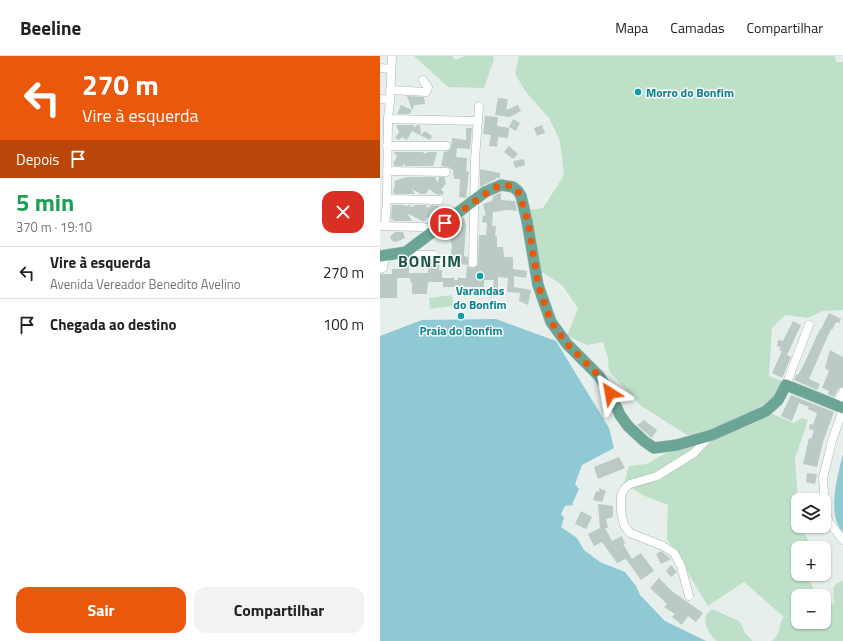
<!DOCTYPE html>
<html lang="pt">
<meta charset="utf-8">
<style>
body{margin:0;font-family:"Titillium Web",sans-serif;background:#f2f2f2;color:#222;height:100vh;display:flex;flex-direction:column;font-size:15px;white-space:nowrap}
*{box-sizing:border-box;margin:0}
p{font-size:13px;color:#767676}
.icon{flex:none;width:22px;height:22px;fill:none;stroke:currentColor;stroke-width:2;stroke-linecap:round;stroke-linejoin:round}
.map{position:relative;flex:1;overflow:hidden}
.side{display:flex;flex-direction:column;background:#fff;width:380px}
.side>*{flex:none}
.guide{background:#ea580c;color:#fff;overflow:hidden}
.tools{position:absolute;left:411px;top:437px;display:grid;gap:8px}
.tools a{display:grid;place-items:center;width:40px;height:40px;border-radius:8px;background:#fff;box-shadow:0 1px 3px #0004;font-size:20px}
.pin{position:absolute;display:grid;place-items:center;width:34px;height:34px;color:#fff;margin:-17px;border:2px solid #fff;border-radius:50%;box-shadow:0 1px 4px #0007}
.me{position:absolute;width:44px;margin:-22px;rotate:326deg;stroke-linejoin:round;filter:drop-shadow(0 0 3px #0008)}
.turn{display:flex;align-items:center;gap:14px;height:84px;padding:0 16px;font-size:18px}
.turn .icon{width:52px;height:52px;stroke-width:2.5}
.turn b{display:block;font-size:28px;line-height:34px}
.then{display:flex;align-items:center;height:38px;padding:0 16px;background:#0003;gap:8px;font-size:15px}
.round{display:grid;place-items:center;flex:none;width:42px;height:42px;border-radius:12px;background:#f2f2f2}
.overview{display:flex;align-items:center;justify-content:space-between;height:68px;padding:0 16px}
h1{font-size:24px;font-weight:700;line-height:30px;color:#1e9e55}
.action{display:flex;gap:8px;margin-top:auto;padding:8px 16px}
.action a{flex:1;height:46px;border-radius:12px;background:#ea580c;color:#fff;font-size:16px;font-weight:700;line-height:46px;text-align:center}
.action a+a{background:#f2f2f2;color:#222}
ul{padding:0;list-style:none}
li{display:flex;align-items:center;gap:12px;height:52px;padding:0 16px;border-top:1px solid #e0e0e0}
li div{flex:1}
li b{display:block;font-size:15px}
li em{font-style:normal}
header{display:flex;align-items:center;gap:24px;box-sizing:border-box;height:56px;padding:0 20px;background:#fff;border-bottom:1px solid #e0e0e0}
header strong{font-size:19px}
nav{display:flex;gap:22px;margin-inline-start:auto;font-size:14px}
main{display:flex;flex:1;min-height:0}
.map>svg:first-child{display:block}
</style>
<header>
<strong>Beeline</strong>
<nav><a>Mapa</a><a>Camadas</a><a>Compartilhar</a></nav>
</header>
<main>
<section class="side">
<div class="guide">
<div class="turn"><svg class="icon" aria-label="left" viewBox="0 0 24 24"><path d="M17 20v-9H6M10 6l-5 5 5 5"/></svg><div><b>270 m</b>Vire à esquerda</div></div>
<div class="then">Depois<svg class="icon" aria-label="arrive" viewBox="0 0 24 24"><path d="M6 21V4h12l-3 4 3 4H6"/></svg></div>
</div>
<div class="overview"><div><h1>5 min</h1><p>370 m · 19:10</p></div><a class="round" style="background:#d93025;color:#fff"><svg class="icon" aria-label="close" viewBox="0 0 24 24"><path d="M6 6l12 12M18 6L6 18"/></svg></a></div>
<ul>
<li><svg class="icon" aria-label="left" viewBox="0 0 24 24"><path d="M17 20v-9H6M10 6l-5 5 5 5"/></svg><div><b>Vire à esquerda</b><p>Avenida Vereador Benedito Avelino</p></div><em>270 m</em></li>
<li><svg class="icon" aria-label="arrive" viewBox="0 0 24 24"><path d="M6 21V4h12l-3 4 3 4H6"/></svg><div><b>Chegada ao destino</b></div><em>100 m</em></li>
</ul>
<div class="action"><a>Sair</a><a>Compartilhar</a></div>
</section>
<div class="map">
<svg width="463" height="585" viewBox="0 0 463 585">
<rect width="100%" height="100%" fill="#e6efeb"/>
<g fill="#bfe0c8">
<polygon points="34,0 72,0 75,4 85,0 113,0 114,3 104,32 68,31"/>
<polygon points="139,0 455,0 456,6 463,6 463,254 443,255 428,262 405,259 392,272 389,320 406,327 398,344 332,379 307,379 260,349 247,335 229,315 228,302 223,286 207,289 187,280 198,252 182,229 162,216 142,155 163,152 184,119 180,85 169,62 146,36 135,18"/>
<polygon points="72,239 73,250 50,253 49,242"/>
<path d="M392,358L414,367L422,362L428,364L415,402L418,444V470H423L425,478L432,492H418V518H427L431,528L438,540H418V566H444V545L449,549L454,548L453,532L457,527L463,525V585H392C404,574 396,571 404,561L364,526L328,550L287,483L288,449L265,440L244,428L249,410L267,408L286,397L333,384L373,368Z"/>
<path d="M332,553L359,565L366,578L373,585H337C328,579 319,560 332,553Z"/>
</g>
<g fill="#8ec9d4">
<polygon points="116,263 176,285 229,372 234,392 202,409 195,428 199,433 193,446 193,449 185,450 181,458 184,462 181,471 197,482 204,494 220,506 245,516 256,530 260,539 285,565 326,585 0,585 0,280 42,264"/>
<path d="M463,398V476C446,460 458,418 463,398Z"/>
</g>
<g fill="#bbcac4">
<polygon points="27,40 44,41 45,48 34,49 32,54"/>
<polygon points="118,42 128,43 126,54 138,49 141,55 130,61 115,59"/>
<polygon points="21,49 32,54 30,58 17,58"/>
<polygon points="105,60 118,61 117,70 129,72 128,82 118,81 117,91 109,90 111,79 103,78"/>
<polygon points="133,63 140,67 136,75 129,71"/>
<polygon points="16,69 34,69 34,72 37,69 40,69 41,79 45,75 52,80 50,84 32,75 27,84 22,81 19,84 15,82 19,76"/>
<polygon points="162,69 165,77 157,80 154,72"/>
<polygon points="86,72 92,72 90,93 77,92 76,101 87,102 86,115 89,116 86,142 79,141 80,123 74,123 73,114 68,111 61,110 64,96 68,95 71,92 72,82 86,84"/>
<polygon points="129,90 138,98 133,103 124,96"/>
<polygon points="14,96 44,96 43,98 49,96 56,96 57,97 53,110 25,110 24,107 22,110 15,110 13,107 17,101"/>
<polygon points="144,103 145,109 135,112 133,105"/>
<polygon points="100,113 120,117 120,122 116,122 116,123 100,131"/>
<polygon points="27,121 55,121 58,127 59,121 64,121 66,127 61,134 64,136 62,139 56,138 49,133 46,138 41,138 32,133 35,138 15,138 13,136 15,128 14,125"/>
<polygon points="120,137 121,137 121,144 135,145 137,155 127,154 113,156 112,170 116,170 115,180 117,180 117,191 123,191 124,201 133,201 133,213 147,215 146,222 134,220 134,231 151,234 148,249 139,245 140,237 127,236 128,222 118,221 118,234 113,234 114,224 104,224 104,231 63,231 63,226 48,226 47,238 32,238 32,227 31,227 30,222 17,222 17,242 0,242 0,218 12,218 12,213 18,213 18,204 29,204 29,217 48,217 49,204 60,204 59,214 62,214 62,222 74,222 74,224 78,224 78,222 86,222 87,210 93,212 98,209 99,179 106,179 107,167 102,166 103,159 106,160 103,148 112,145 113,140"/>
<polygon points="12,149 24,149 24,150 31,149 30,152 36,149 46,149 47,152 52,149 59,150 64,158 54,166 47,161 44,166 27,157 32,165 15,165 11,163"/>
<polygon points="84,161 86,170 84,200 88,201 88,209 78,208 78,210 69,210 72,189 70,184 72,181 73,169"/>
<polygon points="15,176 23,176 25,182 16,186 12,185 10,181"/>
<polygon points="449,257 461,263 459,267 456,266 452,274 451,273 429,323 440,328 437,334 414,324 416,318 418,319 424,308 440,273 441,273"/>
<polygon points="413,265 421,269 407,299 411,301 402,322 392,317 402,295 399,294 401,291 397,290 398,284 403,285"/>
<polygon points="450,294 463,301 463,331 458,333 454,341 448,338 449,335 442,332 449,315 445,312"/>
<polygon points="411,339 454,356 443,386 437,411 423,408 429,382 431,383 434,375 429,373 430,368 433,369 437,357 428,353 429,351 419,347 412,365 401,360"/>
<polygon points="264,364 277,374 272,382 257,369"/>
<polygon points="239,401 245,412 218,423 214,411"/>
<polygon points="427,417 437,418 435,428 426,426"/>
<polygon points="219,432 226,435 222,446 213,444 216,435 219,436"/>
<polygon points="218,448 233,450 233,461 226,463 228,472 225,472 232,485 242,480 245,488 243,488 252,503 261,497 274,515 261,524 246,503 237,507 222,486 214,490 208,478 220,472"/>
<polygon points="201,455 212,461 206,473 195,468"/>
<polygon points="281,495 291,503 281,508 276,498"/>
<polygon points="291,509 297,516 291,521 286,515"/>
<polygon points="279,522 293,536 323,557 316,566 308,560 302,569 292,561 295,558 284,551 287,548 270,532"/>
</g>
<g fill="none" stroke-linecap="round" stroke-linejoin="round">
<defs>
<g id="minor">
<polyline points="0,12 11,13"/>
<polyline points="10,34 46,36 48,31 43,24"/>
<polyline points="0,43 10,44"/>
<polyline points="8,63 98,65"/>
<polyline points="7,90 66,90"/>
<polyline points="7,115 66,116"/>
<polyline points="7,143 59,144"/>
<polyline points="1,170 41,171 47,172 52,177"/>
<polyline points="5,170 7,143 8,63 10,44 12,0"/>
<polyline points="26,196 40,199 54,199"/>
<polyline points="93,207 95,103 99,50"/>
<polyline points="0,213 3,212 5,199"/>
<polyline points="406,329 429,269"/>
<polyline points="456,349 463,336"/>
<polyline points="463,353 452,385 443,422 445,453 449,466 463,484"/>
<polyline points="309,540 301,510 294,497 283,490 250,477 244,469 241,455 241,440 244,433 250,428 277,420 314,397 331,379"/>
</g>
<polyline id="major" points="0,200 26,196 105,136 121,129 133,131 138,135 141,140 147,165 158,229 171,266 187,288 219,320 230,337 240,359 248,370 264,385 274,392 297,389 332,379 386,355 398,344 406,329 463,352"/>
</defs>
<use href="#minor" stroke="#a8b8b2" stroke-width="9"/>
<use href="#major" stroke="#c2cac8" stroke-width="12"/>
<use href="#minor" stroke="#fff" stroke-width="8"/>
<use href="#major" stroke="#6aa596" stroke-width="11"/>
</g>
<g fill="none" stroke-linecap="round" stroke-linejoin="round">
<polyline stroke="#ea580c" stroke-width="7" stroke-dasharray="0 12.6" points="65,167 112,133 121,129 127,129 134,131 138,135 148,165 158,229 171,266 187,288 219,320 230,337"/>
</g>
<g fill="#0f9aa8" stroke="#f7fbf9" stroke-width="1.5">
<circle cx="258" cy="36" r="4"/>
<circle cx="100" cy="220" r="4"/>
<circle cx="81" cy="260" r="4"/>
</g>
<g text-anchor="middle" dominant-baseline="central" stroke-width="3" stroke-linejoin="round" paint-order="stroke">
<g font-size="12" font-weight="bold" fill="#0d838f" stroke="#f7fbf9">
<text x="266" y="36" text-anchor="start">Morro do Bonfim</text>
<text x="100" y="234">Varandas<tspan x="100" dy="14">do Bonfim</tspan></text>
<text x="81" y="274">Praia do Bonfim</text>
</g>
<g font-size="16" font-weight="bold" letter-spacing="1" fill="#1f5548" stroke="#f7fbf9">
<text x="50" y="205">BONFIM</text>
</g>
</g>
</svg>
<div class="tools">
<a><svg class="icon" aria-label="layers" viewBox="0 0 24 24"><path d="M12 4l9 5-9 5-9-5zM3 14l9 5 9-5"/></svg></a>
<a>+</a>
<a>−</a>
</div>
<div class="pin" style="left:65px;top:167px;background:#d93025"><svg class="icon" aria-label="arrive" viewBox="0 0 24 24"><path d="M6 21V4h12l-3 4 3 4H6"/></svg></div>
<svg class="me" style="left:230px;top:337px" viewBox="-20 -20 40 40"><path d="M0-17L14 15 0 8-14 15z" fill="#ea580c" stroke="#fff" stroke-width="4"/></svg>
</div>
</main>
